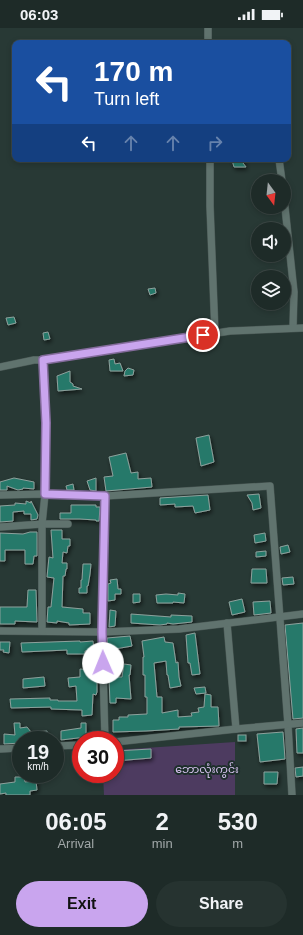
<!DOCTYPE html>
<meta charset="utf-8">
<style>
body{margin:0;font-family:Helvetica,"Noto Sans Myanmar",sans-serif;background:#263330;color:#f1f3f6;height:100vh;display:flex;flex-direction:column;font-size:15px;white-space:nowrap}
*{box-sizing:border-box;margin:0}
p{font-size:13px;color:#a1a7a8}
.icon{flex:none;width:22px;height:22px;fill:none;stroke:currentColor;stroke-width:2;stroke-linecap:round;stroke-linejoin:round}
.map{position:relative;height:767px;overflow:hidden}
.details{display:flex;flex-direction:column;background:#1e2b28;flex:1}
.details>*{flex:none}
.guide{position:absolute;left:12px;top:12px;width:279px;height:122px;border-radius:8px;box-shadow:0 2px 6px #0003,0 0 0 1px #3c4745;background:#1a4fa0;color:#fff;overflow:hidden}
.needle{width:26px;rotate:165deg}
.fabs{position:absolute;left:251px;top:146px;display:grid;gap:8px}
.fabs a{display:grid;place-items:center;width:40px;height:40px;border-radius:50%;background:#1e2b28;box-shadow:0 2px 6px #0003,0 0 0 1px #3c4745;font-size:20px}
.speed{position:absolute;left:12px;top:703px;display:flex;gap:8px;font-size:20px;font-weight:700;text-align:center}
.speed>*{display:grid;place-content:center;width:52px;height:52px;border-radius:50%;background:#1e2b28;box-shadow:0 2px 6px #0003,0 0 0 1px #3c4745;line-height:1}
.speed small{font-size:10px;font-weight:400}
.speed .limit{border:6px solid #d22;background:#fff;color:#111}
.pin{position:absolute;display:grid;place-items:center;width:34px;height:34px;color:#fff;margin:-17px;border:2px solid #fff;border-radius:50%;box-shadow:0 1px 4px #0007}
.me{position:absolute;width:44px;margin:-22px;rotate:359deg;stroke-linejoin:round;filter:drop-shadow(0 0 3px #0008)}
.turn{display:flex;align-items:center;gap:14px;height:84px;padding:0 16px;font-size:18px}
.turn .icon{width:52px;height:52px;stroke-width:2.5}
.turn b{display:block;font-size:28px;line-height:34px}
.lanes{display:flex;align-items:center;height:38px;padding:0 16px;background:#0003;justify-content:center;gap:20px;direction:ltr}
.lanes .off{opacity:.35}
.eta{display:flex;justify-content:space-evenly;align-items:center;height:68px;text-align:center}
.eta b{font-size:24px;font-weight:800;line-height:28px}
.primary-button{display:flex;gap:8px;margin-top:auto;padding:8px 16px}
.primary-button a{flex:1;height:46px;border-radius:24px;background:#c9a5ee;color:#111;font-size:16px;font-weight:800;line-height:46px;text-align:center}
.primary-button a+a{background:#263330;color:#f1f3f6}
.status{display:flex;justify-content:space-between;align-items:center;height:28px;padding:0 20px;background:#1e2b28;direction:ltr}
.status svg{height:11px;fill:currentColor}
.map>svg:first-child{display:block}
</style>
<div class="status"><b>06:03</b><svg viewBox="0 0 49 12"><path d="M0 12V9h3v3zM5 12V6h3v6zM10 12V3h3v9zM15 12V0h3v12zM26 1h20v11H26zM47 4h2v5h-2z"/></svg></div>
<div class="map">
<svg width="303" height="767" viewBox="0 0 303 767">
<defs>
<filter id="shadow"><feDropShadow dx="1.5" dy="2.5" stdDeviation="2" flood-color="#0009"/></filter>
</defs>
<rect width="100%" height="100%" fill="#283935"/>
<polygon fill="#4d3b60" points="235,714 235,767 104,767 103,746 115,746 115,722"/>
<g fill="#25796b" stroke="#8da19c" filter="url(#shadow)">
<polygon points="245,131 243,135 246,139 234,139 232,132"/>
<polygon points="155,260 156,265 150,267 148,261"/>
<polygon points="14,289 16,295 8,297 6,290"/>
<polygon points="48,304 50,311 44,312 43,305"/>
<polygon points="114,331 115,336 120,335 123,343 110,343 109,332"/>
<polygon points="128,340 134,342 133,347 124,348 125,343"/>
<polygon points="70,343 70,354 73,356 73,358 82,361 58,363 57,348"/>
<polygon points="209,407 214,434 201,438 196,410"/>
<polygon points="126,425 131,445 138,444 138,451 151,450 152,459 106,463 104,449 113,448 109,429"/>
<polygon points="14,450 34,454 34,461 23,460 23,461 18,462 7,458 7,462 0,462 0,454"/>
<polygon points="96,450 96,463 90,462 87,453"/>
<polygon points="73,456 74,462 67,462 66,458"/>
<polygon points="259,466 261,480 253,482 252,475 247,467"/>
<polygon points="208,467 210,482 195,485 193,478 175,479 175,476 160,477 160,470"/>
<polygon points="26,473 31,475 31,473 38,487 37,491 31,492 31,486 24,486 24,483 13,484 13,493 0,494 0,478 15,477 15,475 26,476"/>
<polygon points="71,477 96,477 96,479 100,479 99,493 96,493 96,492 80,491 60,491 60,485 71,485"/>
<polygon points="51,502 62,502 62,511 70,511 70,518 68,518 67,525 63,524 62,535 67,535 67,541 66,541 65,548 63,548 62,579 83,581 83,585 90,585 90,596 69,597 69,595 57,593 57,595 47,594 48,579 51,579 54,550 47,549 49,529 53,530"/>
<polygon points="30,504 37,504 37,528 34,528 33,536 25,536 25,522 5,522 5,533 0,533 0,505 23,506"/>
<polygon points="265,505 266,513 255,515 254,507"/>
<polygon points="288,517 290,524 281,526 280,519"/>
<polygon points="266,523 266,528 256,529 256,524"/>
<polygon points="83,536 91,536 90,546 88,558 87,558 87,565 79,565 79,560 81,560 81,552 82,552"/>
<polygon points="252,541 266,541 267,555 251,555"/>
<polygon points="293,549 294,556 283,557 282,550"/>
<polygon points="117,551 118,561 121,561 121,566 115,566 115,572 108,573 108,556 111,555 110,552"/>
<polygon points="28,562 36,562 37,594 15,593 15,596 0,596 0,579 27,579"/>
<polygon points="178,565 185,566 184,575 173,574 173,575 157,575 156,567 166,566 178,567"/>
<polygon points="133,566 140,566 140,574 133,575"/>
<polygon points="242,571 245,584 232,587 229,574"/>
<polygon points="270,573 271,585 254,587 253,574"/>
<polygon points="110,582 116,583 115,598 109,599"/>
<polygon points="131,586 171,589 171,587 192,588 192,594 173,596 167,595 167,596 160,597 131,595"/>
<polygon points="303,595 303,690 293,691 285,597"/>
<polygon points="195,605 200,646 192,647 190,635 188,635 186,607"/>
<polygon points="130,608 132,618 115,621 114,634 108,634 107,610"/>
<polygon points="164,609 165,614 173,615 176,635 178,634 179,649 181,658 170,660 168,647 167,647 166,633 154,635 157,669 162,669 162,685 178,682 178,689 192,688 191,685 199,684 198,680 204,679 205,666 211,667 211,679 218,679 219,698 179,699 179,701 146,703 113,704 113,692 119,692 119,689 128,689 128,687 147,686 147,669 145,669 145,647 143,647 143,629 144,629 142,613"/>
<polygon points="80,613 80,614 93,613 94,622 85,623 85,626 67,626 67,622 22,624 21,615"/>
<polygon points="0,614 10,614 9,625 3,624 4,622 0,622"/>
<polygon points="124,636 131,637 130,647 129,647 131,671 116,670 116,675 110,675 109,649 122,649"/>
<polygon points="80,641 97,642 97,664 96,667 93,666 92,687 82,688 82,682 51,681 51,679 11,680 10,671 50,670 50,672 58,672 58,673 77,673 76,658 69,659 68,650 80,649"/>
<polygon points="44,649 45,658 23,660 23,651"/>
<polygon points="205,659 206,665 196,666 194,660"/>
<polygon points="14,695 20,695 20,700 27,699 31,704 47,703 48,712 21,712 21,715 4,716 4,706 15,707"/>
<polygon points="81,695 86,695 86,709 61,712 61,703 81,700"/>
<polygon points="303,700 303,725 297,725 296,701"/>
<polygon points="283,704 285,731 260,734 257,706"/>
<rect x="238" y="707" width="8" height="6"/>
<polygon points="151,721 151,730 115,733 115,723"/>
<polygon points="303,739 303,748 296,749 295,740"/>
<polygon points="264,744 278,744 277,756 264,756"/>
<polygon points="15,749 24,749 25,754 36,753 37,762 30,763 30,767 6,767 6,765 0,766 0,756 15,754"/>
</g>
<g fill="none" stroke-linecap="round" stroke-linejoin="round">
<defs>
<g id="street">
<polyline points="208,0 208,15"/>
<polyline points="210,131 210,178 215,305"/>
<polyline points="279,131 282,153"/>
<polyline points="284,170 294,264 293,300"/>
<polyline points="0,339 34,332 43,332 230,303 303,300"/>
<polyline points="0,467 45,466 105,468 270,458 288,697 292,767"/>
<polyline points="0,499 42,496 68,496"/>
<polyline points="227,595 236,701"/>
<polyline points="0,603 102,604 179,601 303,586"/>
<polyline points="42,603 42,496 45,466 46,395 43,332"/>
<polyline points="105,712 102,604 105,468"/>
<polyline points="115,714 236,701 303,695"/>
<polyline points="55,718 81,717"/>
<polyline points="0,721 21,720"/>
</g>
</defs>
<use href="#street" stroke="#495754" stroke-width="8"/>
<use href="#street" stroke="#60736e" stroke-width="7"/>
</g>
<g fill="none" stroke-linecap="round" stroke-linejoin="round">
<defs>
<polyline id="route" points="103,635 102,604 105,468 45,466 46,395 43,332 203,307"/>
</defs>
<use href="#route" stroke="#836b9b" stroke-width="10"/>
<use href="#route" stroke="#c9a5ee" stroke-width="7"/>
</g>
<g text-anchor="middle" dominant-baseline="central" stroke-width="4" stroke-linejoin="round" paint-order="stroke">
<g font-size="11" fill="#ddc7f6" stroke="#1e2f2b">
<text x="207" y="741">ဘောလုံးကွင်း</text>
</g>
</g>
</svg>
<div class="fabs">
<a><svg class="needle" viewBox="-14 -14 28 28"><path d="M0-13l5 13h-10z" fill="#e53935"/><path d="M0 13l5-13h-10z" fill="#a1a7a8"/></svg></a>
<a><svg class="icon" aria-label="sound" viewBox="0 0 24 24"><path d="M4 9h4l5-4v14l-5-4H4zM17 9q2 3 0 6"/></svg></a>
<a><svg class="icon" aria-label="layers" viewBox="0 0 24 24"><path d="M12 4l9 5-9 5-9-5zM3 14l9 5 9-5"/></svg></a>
</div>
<div class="speed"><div>19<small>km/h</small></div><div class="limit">30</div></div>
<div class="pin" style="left:203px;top:307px;background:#d93025"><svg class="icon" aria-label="arrive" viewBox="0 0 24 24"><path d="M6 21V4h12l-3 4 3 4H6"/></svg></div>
<svg class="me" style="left:103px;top:635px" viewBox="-20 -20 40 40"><circle r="19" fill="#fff"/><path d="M0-13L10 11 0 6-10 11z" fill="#c9a5ee"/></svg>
<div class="guide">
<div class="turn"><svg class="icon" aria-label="left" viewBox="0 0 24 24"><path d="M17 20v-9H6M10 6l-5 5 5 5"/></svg><div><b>170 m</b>Turn left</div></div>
<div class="lanes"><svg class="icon" aria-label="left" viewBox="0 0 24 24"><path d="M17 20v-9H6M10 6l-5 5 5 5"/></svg><svg class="icon off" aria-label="ahead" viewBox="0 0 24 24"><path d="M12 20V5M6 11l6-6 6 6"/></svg><svg class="icon off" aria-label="ahead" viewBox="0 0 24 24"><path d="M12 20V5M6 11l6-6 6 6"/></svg><svg class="icon off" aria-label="right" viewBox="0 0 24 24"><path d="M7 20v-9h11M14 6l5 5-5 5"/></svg></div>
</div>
</div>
<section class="details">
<div class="eta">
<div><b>06:05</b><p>Arrival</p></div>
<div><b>2</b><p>min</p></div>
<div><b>530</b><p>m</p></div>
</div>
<div class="primary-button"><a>Exit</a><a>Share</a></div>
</section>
